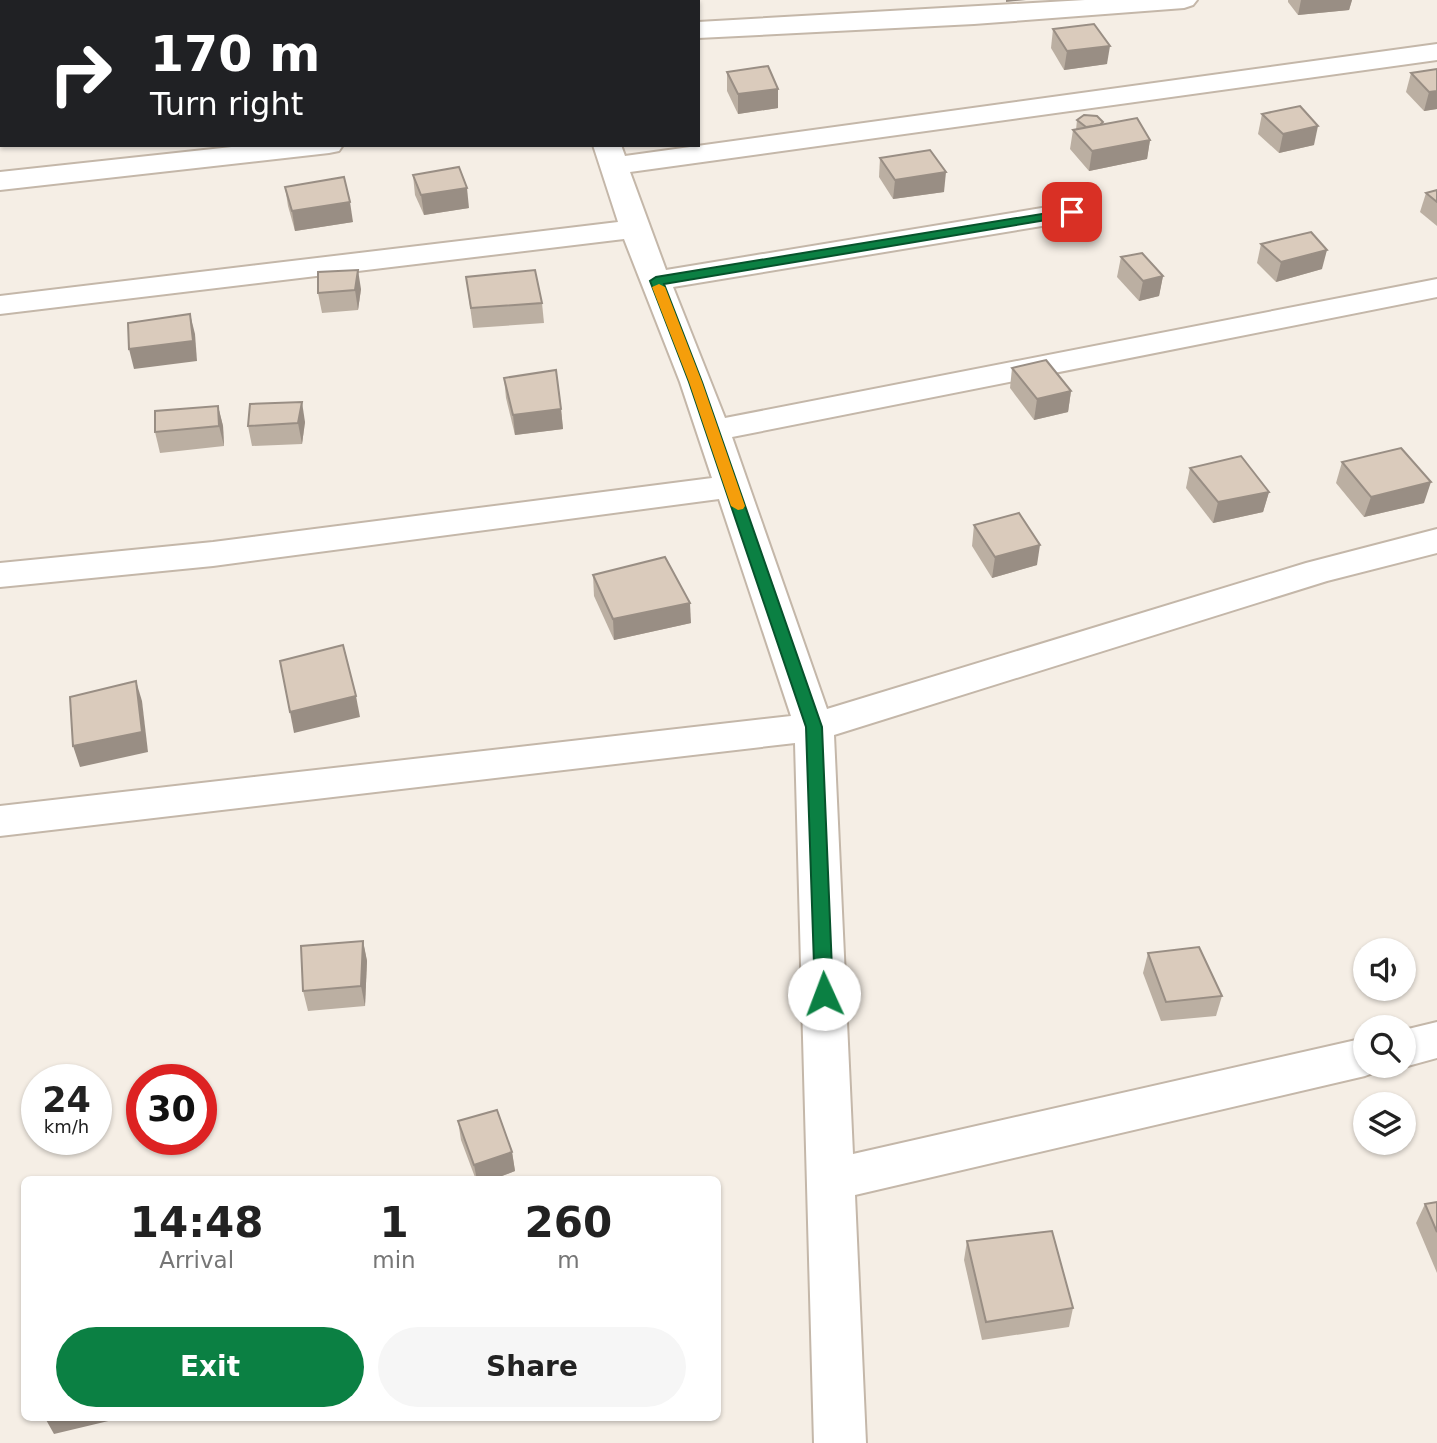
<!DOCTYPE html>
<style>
body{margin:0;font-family:"DejaVu Sans",sans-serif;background:#f6f6f6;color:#222;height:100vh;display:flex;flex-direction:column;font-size:26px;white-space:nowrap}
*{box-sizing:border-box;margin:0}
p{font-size:23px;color:#767676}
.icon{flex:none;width:38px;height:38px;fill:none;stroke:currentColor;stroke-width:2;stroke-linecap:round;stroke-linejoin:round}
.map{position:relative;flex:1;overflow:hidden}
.details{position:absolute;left:21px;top:1176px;width:700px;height:245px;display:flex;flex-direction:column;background:#fff;border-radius:10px;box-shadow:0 2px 5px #0004}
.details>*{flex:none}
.banner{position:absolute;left:0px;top:0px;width:700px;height:147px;box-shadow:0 2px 5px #0004;background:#202124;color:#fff;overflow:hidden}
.fabs{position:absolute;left:1353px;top:938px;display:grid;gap:14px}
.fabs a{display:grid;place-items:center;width:63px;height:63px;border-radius:50%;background:#fff;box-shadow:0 2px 5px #0004;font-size:35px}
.speed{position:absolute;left:21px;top:1064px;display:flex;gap:14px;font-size:35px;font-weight:700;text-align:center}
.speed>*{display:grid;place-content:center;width:91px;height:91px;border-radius:50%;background:#fff;box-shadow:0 2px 5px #0004;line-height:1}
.speed small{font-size:18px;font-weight:400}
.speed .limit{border:10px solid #d22;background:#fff;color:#111}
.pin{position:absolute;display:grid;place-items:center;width:60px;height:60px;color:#fff;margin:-30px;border-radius:14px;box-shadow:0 4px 10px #0006}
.me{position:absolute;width:77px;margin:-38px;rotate:358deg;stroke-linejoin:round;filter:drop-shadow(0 0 5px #0008)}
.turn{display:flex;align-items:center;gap:24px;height:147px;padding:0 35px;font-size:32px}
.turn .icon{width:91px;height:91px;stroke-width:2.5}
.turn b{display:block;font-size:49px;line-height:60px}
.eta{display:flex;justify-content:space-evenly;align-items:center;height:119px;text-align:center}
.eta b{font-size:42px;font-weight:700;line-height:49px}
.cta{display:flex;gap:14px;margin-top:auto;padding:14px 35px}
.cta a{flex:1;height:80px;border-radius:42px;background:#0b8043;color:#fff;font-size:28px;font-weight:700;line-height:80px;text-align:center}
.cta a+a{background:#f6f6f6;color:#222}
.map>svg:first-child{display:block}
</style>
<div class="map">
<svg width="1437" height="1443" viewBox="0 0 1437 1443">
<rect width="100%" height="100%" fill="#f5eee5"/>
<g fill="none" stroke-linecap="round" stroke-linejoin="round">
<defs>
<g id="minor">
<rect x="566" y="0" width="26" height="2"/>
<polygon points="1085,0 1197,0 1193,5 1184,8 974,24 698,38 698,22"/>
<polygon points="1437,44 1437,60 630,172 666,270 1072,203 1082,206 1087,212 1082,218 1072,221 673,287 725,418 1437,279 1437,297 732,437 827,709 1306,563 1437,529 1437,553 1327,581 834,735 853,1154 1365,1038 1365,1066 1383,1066 1381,1070 1365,1076 855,1195 866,1443 814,1443 795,743 0,836 0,806 791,716 719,499 213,566 0,587 0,563 213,542 712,478 680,382 624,239 0,314 0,296 618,222 593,145 621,145 625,156"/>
<rect x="0" y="68" width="2" height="16"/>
<polygon points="250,145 343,145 339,151 329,153 0,190 0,172"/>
<polygon points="1437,1022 1437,1058 1404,1067 1402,1066 1404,1030"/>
</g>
</defs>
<use href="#minor" stroke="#c4b7a9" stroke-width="4"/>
<use href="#minor" fill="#fff" fill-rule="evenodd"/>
</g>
<g fill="#bbafa2">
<rect x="159" y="0" width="53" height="2"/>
<rect x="616" y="0" width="52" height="2"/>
<polygon points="1288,0 1352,0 1349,10 1298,15 1288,2"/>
<polygon points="1053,29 1107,64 1064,70 1051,48"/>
<polygon points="1437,69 1437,109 1424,111 1406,92 1411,73"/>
<polygon points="727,72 778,89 778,108 738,114 727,91"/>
<polygon points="1262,114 1314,145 1279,153 1258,134"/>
<polygon points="1077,120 1103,124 1150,140 1147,159 1089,171 1070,149 1073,130 1076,130"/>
<polygon points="880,158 944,192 893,199 879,177"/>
<polygon points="413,175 469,208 424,215 415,195"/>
<polygon points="285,187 353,222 295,231 288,206"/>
<polygon points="1437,190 1437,226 1420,212 1426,193"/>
<polygon points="1261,244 1322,269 1276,282 1257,263"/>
<polygon points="1121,257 1163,276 1159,296 1139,301 1117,277"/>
<polygon points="466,277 542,303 544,323 473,328"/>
<polygon points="361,289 358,310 322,313 318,293"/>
<polygon points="1012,368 1071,391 1068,412 1034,420 1010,388"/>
<polygon points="504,378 561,409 563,429 515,435 506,398"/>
<polygon points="218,406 223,426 224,446 160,453 155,432"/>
<polygon points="305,422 302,444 252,446 248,426"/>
<polygon points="1342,462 1424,503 1364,517 1336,483"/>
<polygon points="1190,468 1269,492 1263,512 1213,523 1186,488"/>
<polygon points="974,525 1037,565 992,578 972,546"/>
<polygon points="593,575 691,623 614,640 594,596"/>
<polygon points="363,941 367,961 365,1006 308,1011 303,991"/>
<polygon points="1148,953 1222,996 1216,1016 1161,1021 1143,973"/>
<polygon points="458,1121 512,1152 515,1171 491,1180 476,1180 461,1140"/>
<polygon points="1437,1202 1437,1273 1416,1223 1425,1204"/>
<polygon points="967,1241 1073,1308 1069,1327 982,1340 964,1260"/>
</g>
<g fill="#998e84">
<polygon points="1006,0 1026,0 1006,2"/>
<polygon points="1301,0 1352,0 1349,10 1298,15"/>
<polygon points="1110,46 1107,64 1064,70 1067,51"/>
<polygon points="778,89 778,108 738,114 738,94"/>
<polygon points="1437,91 1437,109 1424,111 1429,92"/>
<polygon points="1318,126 1314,145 1279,153 1283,134"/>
<polygon points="1150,140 1147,159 1089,171 1092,151"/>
<polygon points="946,172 944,192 893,199 895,180"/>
<polygon points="467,188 469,208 424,215 421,195"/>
<polygon points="350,202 353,222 295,231 292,211"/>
<polygon points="1327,250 1322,269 1276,282 1281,262"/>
<polygon points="358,270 361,289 358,310 355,290"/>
<polygon points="1163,276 1159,296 1139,301 1143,281"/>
<polygon points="190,314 195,334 197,361 134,369 129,349"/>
<polygon points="1071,391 1068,412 1034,420 1037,399"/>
<polygon points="302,402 305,422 302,444 298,423"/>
<polygon points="218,406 223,426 224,446 219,426"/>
<polygon points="561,409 563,429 515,435 513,415"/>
<polygon points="1431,482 1424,503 1364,517 1371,497"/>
<polygon points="1269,492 1263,512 1213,523 1218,502"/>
<polygon points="1040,545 1037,565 992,578 995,557"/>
<polygon points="690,603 691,623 614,640 613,619"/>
<polygon points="136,681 142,701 148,752 80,767 73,746"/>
<polygon points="356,696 360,717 294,733 290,712"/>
<polygon points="363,941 367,961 365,1006 361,986"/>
<polygon points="512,1152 515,1171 491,1180 477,1180 474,1165"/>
<polygon points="45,1418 121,1418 54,1434"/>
</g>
<g fill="#dacbbc" stroke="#998e84" stroke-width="2">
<polygon points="1094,24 1110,46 1067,51 1053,29"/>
<polygon points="768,66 778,89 738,94 727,72"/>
<polygon points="1437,69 1437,91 1429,92 1411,73"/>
<polygon points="1300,106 1318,126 1283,134 1262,114"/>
<polygon points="1084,115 1097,116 1103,122 1100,125 1086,127 1077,120"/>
<polygon points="1137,118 1150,140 1092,151 1073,130"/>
<polygon points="930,150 946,172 895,180 880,158"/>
<polygon points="459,167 467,188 421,195 413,175"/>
<polygon points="344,177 350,202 292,211 285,187"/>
<polygon points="1437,190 1437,202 1426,193"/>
<polygon points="1311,232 1327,250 1281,262 1261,244"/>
<polygon points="1142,253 1163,276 1143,281 1121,257"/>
<polygon points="358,270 355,290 318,293 318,272"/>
<polygon points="535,270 542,303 471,308 466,277"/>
<polygon points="190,314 193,341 129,349 128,323"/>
<polygon points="1046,360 1071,391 1037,399 1012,368"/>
<polygon points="556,370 561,409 513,415 504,378"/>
<polygon points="302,402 298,423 248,426 250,404"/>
<polygon points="218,406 219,426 155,432 155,411"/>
<polygon points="1401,448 1431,482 1371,497 1342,462"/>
<polygon points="1241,456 1269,492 1218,502 1190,468"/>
<polygon points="1019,513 1040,545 995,557 974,525"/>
<polygon points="665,557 690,603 613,619 593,575"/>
<polygon points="343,645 356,696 290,712 280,661"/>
<polygon points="136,681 142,732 73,746 70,697"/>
<polygon points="363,941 361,986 303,991 301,946"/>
<polygon points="1199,947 1222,996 1166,1002 1148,953"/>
<polygon points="497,1110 512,1152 474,1165 458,1121"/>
<polygon points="1437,1202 1437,1232 1425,1204"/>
<polygon points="1052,1231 1073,1308 986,1322 967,1241"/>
</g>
<polygon fill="#0b8043" stroke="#07532c" stroke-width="2" points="1072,209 1078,212 1076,215 664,284 702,382 822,727 833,994 830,999 824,1001 817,999 815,994 806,727 689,382 650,281 656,277"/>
<polygon fill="#f59e0b" points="659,284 665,287 702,382 745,506 743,509 738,510 731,506 689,382 652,287"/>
</svg>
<div class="fabs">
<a><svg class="icon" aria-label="sound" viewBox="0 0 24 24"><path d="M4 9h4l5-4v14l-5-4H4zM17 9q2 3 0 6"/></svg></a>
<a><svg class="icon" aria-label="search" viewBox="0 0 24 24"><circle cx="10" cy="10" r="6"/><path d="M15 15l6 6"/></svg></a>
<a><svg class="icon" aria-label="layers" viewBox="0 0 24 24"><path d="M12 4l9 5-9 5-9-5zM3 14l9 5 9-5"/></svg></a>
</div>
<div class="speed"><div>24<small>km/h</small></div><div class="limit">30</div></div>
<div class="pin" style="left:1072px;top:212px;background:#d93025"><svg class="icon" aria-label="arrive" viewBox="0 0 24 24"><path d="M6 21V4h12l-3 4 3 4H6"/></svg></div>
<svg class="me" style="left:824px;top:994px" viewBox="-20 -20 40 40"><circle r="19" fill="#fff"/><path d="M0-13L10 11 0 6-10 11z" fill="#0b8043"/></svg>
<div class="banner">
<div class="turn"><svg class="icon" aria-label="right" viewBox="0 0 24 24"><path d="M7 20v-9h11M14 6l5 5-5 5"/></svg><div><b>170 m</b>Turn right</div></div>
</div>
<section class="details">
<div class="eta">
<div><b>14:48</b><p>Arrival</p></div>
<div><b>1</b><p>min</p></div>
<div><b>260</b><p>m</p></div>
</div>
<div class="cta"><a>Exit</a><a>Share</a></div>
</section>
</div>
